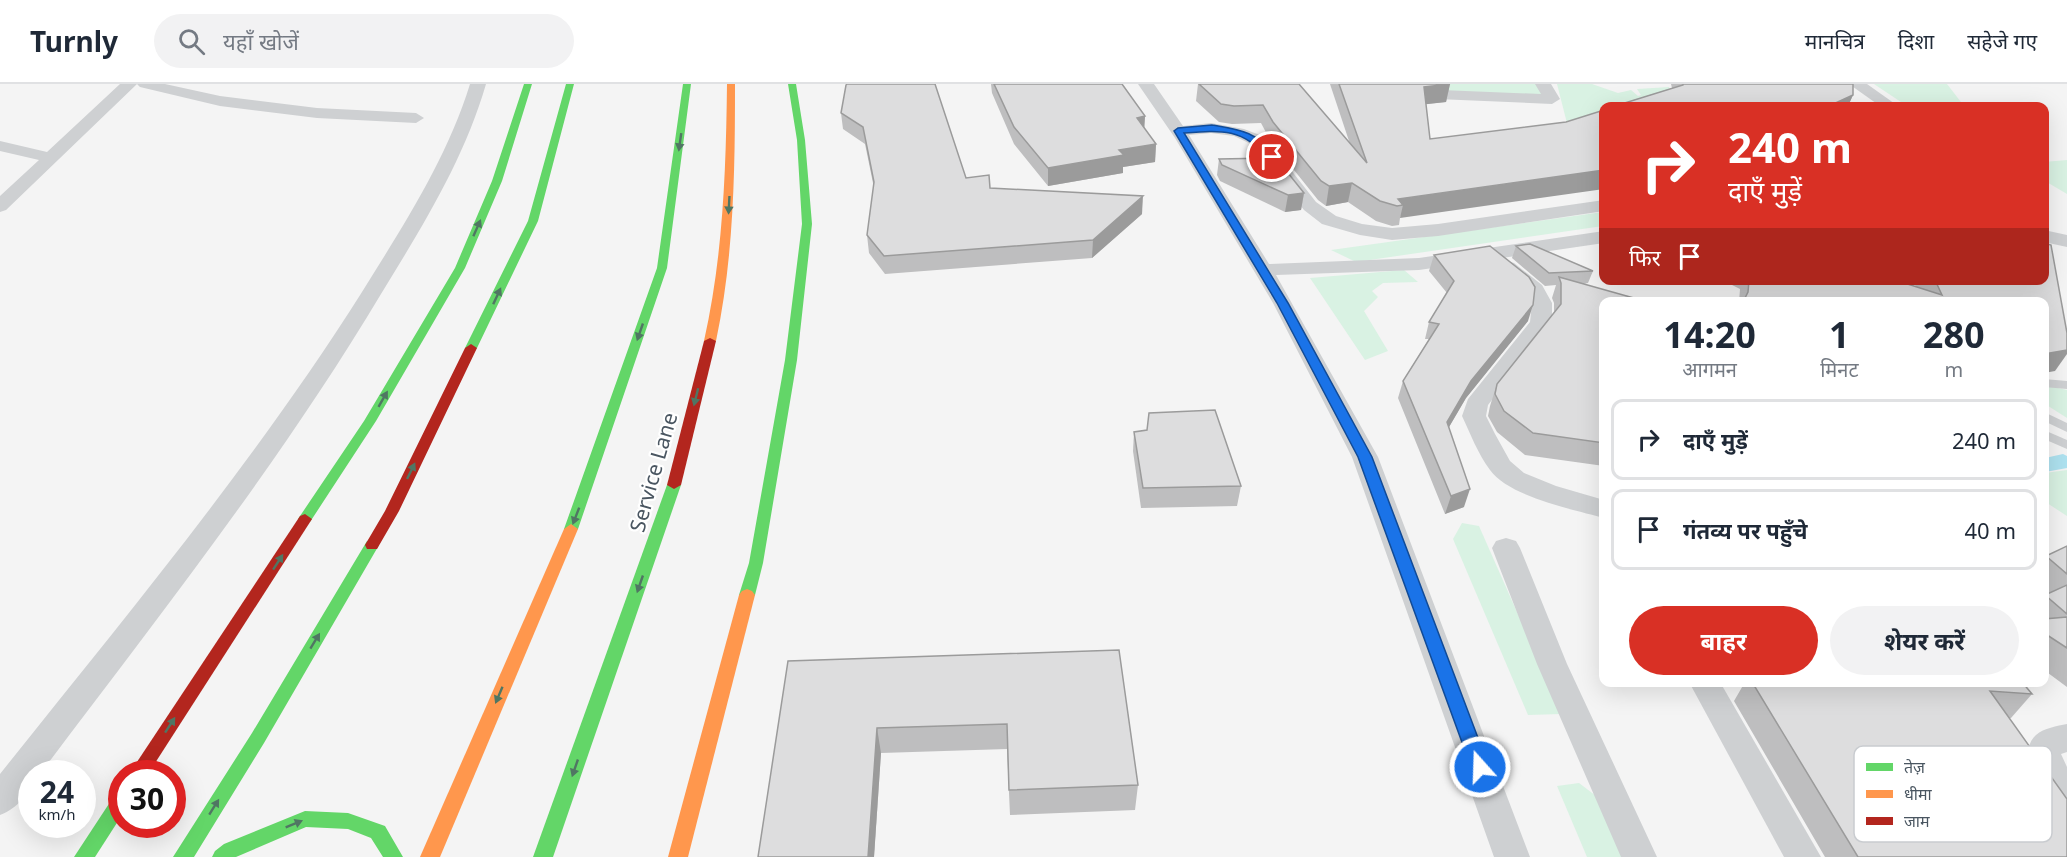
<!DOCTYPE html>
<html lang="hi">
<meta charset="utf-8">
<style>
body{margin:0;font-family:"Noto Sans","Noto Sans Devanagari",sans-serif;background:#f2f2f3;color:#1f2937;height:100vh;display:flex;flex-direction:column;font-size:22px;white-space:nowrap}
*{box-sizing:border-box;margin:0}
p{font-size:20px;color:#747a83}
.icon{flex:none;width:33px;height:33px;fill:none;stroke:currentColor;stroke-width:2;stroke-linecap:round;stroke-linejoin:round}
.map{position:relative;flex:1;overflow:hidden}
.drawer{position:absolute;left:1599px;top:213px;width:450px;height:390px;display:flex;flex-direction:column;background:#fff;border-radius:12px;box-shadow:0 6px 24px #0002}
.drawer>*{flex:none}
.hud{position:absolute;left:1599px;top:18px;width:450px;height:183px;border-radius:12px;box-shadow:0 6px 24px #0002;background:#d93025;color:#fff;overflow:hidden}
.speed{position:absolute;left:18px;top:676px;display:flex;gap:12px;font-size:30px;font-weight:700;text-align:center}
.speed>*{display:grid;place-content:center;width:78px;height:78px;border-radius:50%;background:#fff;box-shadow:0 6px 24px #0002;line-height:1}
.speed small{font-size:15px;font-weight:400}
.speed .limit{border:9px solid #d22;background:#fff;color:#111}
.pin{position:absolute;display:grid;place-items:center;width:51px;height:51px;color:#fff;margin:-26px;border:3px solid #fff;border-radius:50%;box-shadow:0 2px 6px #0007}
.me{position:absolute;width:66px;margin:-33px;rotate:340deg;stroke-linejoin:round;filter:drop-shadow(0 0 4px #0008)}
.turn{display:flex;align-items:center;gap:21px;height:126px;padding:0 30px;font-size:27px}
.turn .icon{width:78px;height:78px;stroke-width:2.5}
.turn b{display:block;font-size:42px;line-height:51px}
.then{display:flex;align-items:center;height:57px;padding:0 30px;background:#0003;gap:12px;font-size:22px}
.eta{display:flex;justify-content:space-evenly;align-items:center;height:102px;text-align:center}
.eta b{font-size:36px;font-weight:700;line-height:42px}
.cta{display:flex;gap:12px;margin-top:auto;padding:12px 30px}
.cta a{flex:1;height:69px;border-radius:36px;background:#d93025;color:#fff;font-size:24px;font-weight:700;line-height:69px;text-align:center}
.cta a+a{background:#f2f2f3;color:#1f2937}
ul{padding:0;list-style:none}
li{display:flex;align-items:center;gap:18px;height:81px;margin:0 12px 9px;padding:0 18px;border:3px solid #e0e1e3;border-radius:12px}
li div{flex:1}
li b{display:block;font-size:22px}
li em{font-style:normal}
header{display:flex;align-items:center;gap:36px;box-sizing:border-box;height:84px;padding:0 30px;background:#fff;border-bottom:2px solid #e0e1e3}
header strong{font-size:28px}
nav{display:flex;gap:33px;margin-inline-start:auto;font-size:21px}
.search{width:420px;height:54px;background:#f2f2f3;display:flex;align-items:center;gap:15px;box-sizing:border-box;padding:0 21px;border-radius:33px;color:#747a83;font-size:22px}
.map>svg:first-child{display:block}
</style>
<header>
<strong>Turnly</strong>
<div class="search"><svg class="icon" aria-label="search" viewBox="0 0 24 24"><circle cx="10" cy="10" r="6"/><path d="M15 15l6 6"/></svg>यहाँ खोजें</div>
<nav><a>मानचित्र</a><a>दिशा</a><a>सहेजे गए</a></nav>
</header>
<div class="map">
<svg width="2067" height="773" viewBox="0 0 2067 773">
<rect width="100%" height="100%" fill="#f4f4f4"/>
<g fill="#d9f2e3">
<polygon points="1432,0 1541,0 1550,14 1437,8"/>
<polygon points="1557,0 1592,0 1618,9 1631,6 1638,12 1641,11 1637,5 1669,3 1673,14 1660,22 1604,22 1603,41 1570,51"/>
<polygon points="1874,0 1947,0 1964,22 1907,22"/>
<polygon points="2067,76 2067,110 2045,97 2044,78"/>
<polygon points="1603,128 1603,142 1356,178 1331,166"/>
<polygon points="1404,186 1418,198 1383,199 1372,207 1378,213 1364,227 1388,267 1365,276 1310,194"/>
<polygon points="2045,301 2067,306 2067,334 2045,320"/>
<polygon points="2067,386 2067,432 2044,417 2045,389"/>
<polygon points="1462,439 1479,442 1562,630 1528,631 1453,455"/>
<polygon points="1579,699 1600,715 1625,773 1587,773 1557,702"/>
</g>
<polygon fill="#aee2f0" points="2063,370 2067,372 2067,384 2045,388 2045,374"/>
<g fill="none" stroke-linecap="round" stroke-linejoin="round">
<g fill="#ced0d2" fill-rule="evenodd">
<polygon points="2044,295 2067,297 2067,305 2044,303"/>
<polygon points="2044,328 2067,339 2067,348 2044,337"/>
<polygon points="2044,346 2067,356 2067,365 2044,355"/>
</g>
<g fill="#ced0d2" fill-rule="evenodd">
<polygon points="120,0 137,0 6,126 0,128 0,112 39,76 0,67 0,57 47,68"/>
<polygon points="137,0 165,0 220,12 317,24 416,29 424,34 416,39 317,34 220,22 140,3"/>
<path d="M470,0H486C464,76 422,143 381,210C280,379 158,533 40,690H32C32,708 17,725 0,731V690C125,533 254,379 362,208C403,142 447,75 470,0Z"/>
<polygon points="1138,0 1154,0 1183,42 1211,39 1244,45 1265,53 1316,118 1336,132 1362,140 1392,144 1438,140 1604,116 1604,127 1438,152 1392,156 1360,151 1322,140 1304,126 1253,61 1234,52 1211,49 1189,51 1269,180 1419,174 1604,147 1604,159 1419,186 1276,191 1378,373 1530,773 1494,773 1352,373 1273,219 1175,54"/>
<polygon points="1421,0 1437,0 1441,6 1541,10 1535,0 1551,0 1560,15 1552,20 1437,15 1432,13"/>
<polygon points="1849,0 1867,0 1898,22 1880,22"/>
<polygon points="2044,146 2067,151 2067,163 2044,158"/>
<path d="M1507,177L1514,179L1542,201L1552,219V239L1488,321L1486,332L1495,350L1510,377L1524,389L1556,402L1604,416V434C1571,425 1510,413 1490,386C1478,370 1470,349 1462,332L1468,315L1530,238L1532,219L1526,208L1497,183L1500,179Z"/>
<polygon points="1506,454 1516,457 1520,464 1567,580 1657,773 1621,773 1537,580 1492,464 1496,457"/>
<polygon points="1689,598 1720,598 1821,773 1784,773"/>
<path d="M2067,640V668L2061,670L2067,683V721C2045,713 2013,673 2036,651C2044,644 2057,642 2067,640Z"/>
</g>
<g fill="#63d668" fill-rule="evenodd">
<polygon points="524,0 532,0 502,97 465,184 376,337 310,438 300,438 298,435 364,337 455,184 492,97"/>
<polygon points="566,0 574,0 538,137 477,264 475,266 467,266 465,264 528,137"/>
<polygon points="683,0 691,0 667,184 578,445 571,450 564,445 657,184"/>
<polygon points="788,0 796,0 805,56 812,140 797,276 763,479 755,511 752,515 742,515 739,511 749,479 785,276 802,140 797,56"/>
<polygon points="674,397 681,401 553,773 533,773 667,401"/>
<polygon points="372,456 377,457 379,461 264,659 194,773 173,773 252,649 367,457"/>
<polygon points="122,707 122,731 95,773 74,773 116,709"/>
<polygon points="305,727 348,729 385,742 403,773 383,773 371,754 348,745 306,743 236,773 212,773 215,767 224,760"/>
</g>
<g fill="#ff974d" fill-rule="evenodd">
<path d="M727,0H735C735,87 734,172 716,257L710,260L704,257C723,172 726,87 727,0Z"/>
<polygon points="571,440 578,445 440,773 420,773 564,445"/>
<polygon points="747,505 752,507 755,511 688,773 668,773 739,511 742,507"/>
</g>
<g fill="#b3261e" fill-rule="evenodd">
<polygon points="710,254 716,257 681,401 674,405 667,401 704,257"/>
<polygon points="471,260 477,264 399,427 377,465 367,465 365,461 385,427 465,264"/>
<polygon points="305,430 312,435 148,690 129,690 300,432"/>
</g>
</g>
<g fill="#bebebf">
<polygon points="991,0 1122,0 1145,32 1144,44 1156,60 1155,78 1123,83 1123,89 1048,102 1014,60 992,9"/>
<polygon points="1198,0 1299,0 1350,60 1330,0 1450,0 1446,18 1426,20 1430,55 1400,134 1399,141 1392,142 1376,137 1348,118 1326,122 1318,116 1270,56 1261,39 1232,40 1219,38 1196,17"/>
<polygon points="1671,0 1853,0 1853,11 1848,22 1615,22 1672,4"/>
<polygon points="841,29 966,94 990,104 1142,130 1092,174 885,190 869,169 867,151 874,104 865,60 843,45"/>
<polygon points="1219,75 1304,109 1301,126 1285,128 1220,97 1217,91"/>
<polygon points="1516,162 1593,187 1588,199 1583,200 1604,218 1604,382 1525,371 1497,348 1488,332 1490,322 1497,300 1554,229 1554,219 1552,214 1556,201 1545,202 1512,174"/>
<polygon points="1434,171 1528,237 1466,314 1449,343 1464,423 1445,430 1398,314 1403,297 1429,255 1425,255 1429,238 1447,209 1429,187"/>
<polygon points="1722,196 1895,196 1916,203 1913,196 2044,196 2055,287 2044,218 1739,218 1740,205"/>
<polygon points="1134,348 1241,402 1237,422 1141,424 1133,367"/>
<polygon points="2067,462 2067,603 2044,586 2044,511 2049,509 2044,505 2044,474 2046,472"/>
<polygon points="1119,566 1138,701 1135,726 1010,731 1007,665 881,669 874,773 758,773 788,577"/>
<polygon points="1745,598 2022,598 2032,610 2011,634 2009,634 2067,773 1825,773 1734,617"/>
</g>
<g fill="#9b9b9b">
<polygon points="1450,0 1446,18 1419,21 1424,3"/>
<polygon points="1853,11 1848,22 1829,22"/>
<polygon points="1145,32 1144,49 1137,34"/>
<polygon points="1156,60 1155,78 1123,83 1123,89 1048,102 1048,84 1119,66"/>
<polygon points="1604,86 1604,105 1400,134 1403,121 1398,115"/>
<polygon points="1352,99 1348,118 1326,122 1329,102"/>
<polygon points="1304,109 1301,126 1285,128 1288,111"/>
<polygon points="1143,112 1142,130 1092,174 1093,156"/>
<polygon points="1533,221 1528,237 1466,314 1442,355 1447,338 1471,297"/>
<polygon points="2067,266 2067,270 2055,287 2044,289 2044,270"/>
<polygon points="1470,405 1464,423 1445,430 1451,412"/>
<polygon points="877,644 881,669 874,773 868,773"/>
</g>
<g fill="#ddddde" stroke="#9b9b9b" stroke-width="1.5">
<polygon points="847,0 935,0 966,94 989,91 990,104 1143,112 1093,156 884,172 867,151 874,98 863,43 841,29 846,1"/>
<polygon points="994,0 1122,0 1145,32 1137,34 1156,60 1119,66 1124,71 1048,84 1014,43"/>
<polygon points="1199,0 1299,0 1367,79 1339,0 1450,0 1424,3 1430,55 1566,38 1604,26 1604,86 1398,115 1403,121 1397,122 1380,117 1352,99 1329,102 1321,97 1273,38 1263,21 1234,22 1221,20"/>
<polygon points="1683,0 1853,0 1853,11 1829,22 1615,22 1683,1"/>
<polygon points="1276,74 1304,109 1288,111 1222,81 1219,75"/>
<polygon points="2044,159 2051,161 2067,249 2067,266 2044,270 2044,218 1743,218 1748,208 1749,196 1895,196 1942,211 1935,196 2044,196"/>
<polygon points="1530,160 1593,187 1549,189 1516,162"/>
<polygon points="1490,162 1529,193 1535,203 1533,221 1471,297 1447,338 1470,405 1451,412 1403,297 1439,240 1429,238 1454,197 1434,171"/>
<polygon points="1559,193 1648,218 1604,218 1604,359 1533,349 1504,327 1495,310 1497,300 1561,220 1561,199"/>
<polygon points="1215,326 1241,402 1143,404 1134,348 1147,346 1149,329"/>
<polygon points="2067,462 2067,490 2046,472"/>
<polygon points="2067,501 2067,530 2045,511"/>
<polygon points="2067,533 2067,564 2044,549 2044,535"/>
<polygon points="1119,566 1138,701 1009,706 1007,640 877,644 868,773 758,773 788,577"/>
<polygon points="1752,598 2022,598 2032,610 1990,607 2067,715 2067,773 1858,773"/>
</g>
<defs><path id="oneway-solid" d="M-6-.8H1V-3.2L6.5 0L1 3.2V.8H-6Z" transform="scale(1.5)"/></defs>
<g fill="#507663">
<use href="#oneway-solid" transform="translate(680 58) rotate(98)"/>
<use href="#oneway-solid" transform="translate(729 121) rotate(93)"/>
<use href="#oneway-solid" transform="translate(477 144) rotate(-66)"/>
<use href="#oneway-solid" transform="translate(497 212) rotate(-65)"/>
<use href="#oneway-solid" transform="translate(640 248) rotate(109)"/>
<use href="#oneway-solid" transform="translate(696 313) rotate(104)"/>
<use href="#oneway-solid" transform="translate(383 315) rotate(-60)"/>
<use href="#oneway-solid" transform="translate(411 387) rotate(-64)"/>
<use href="#oneway-solid" transform="translate(576 432) rotate(111)"/>
<use href="#oneway-solid" transform="translate(278 478) rotate(-57)"/>
<use href="#oneway-solid" transform="translate(640 500) rotate(109)"/>
<use href="#oneway-solid" transform="translate(315 557) rotate(-59)"/>
<use href="#oneway-solid" transform="translate(499 611) rotate(113)"/>
<use href="#oneway-solid" transform="translate(170 641) rotate(-57)"/>
<use href="#oneway-solid" transform="translate(575 684) rotate(109)"/>
<use href="#oneway-solid" transform="translate(214 723) rotate(-58)"/>
<use href="#oneway-solid" transform="translate(294 740) rotate(-22)"/>
</g>
<path fill="#1a73e8" stroke="#114b97" stroke-width="1.5" d="M1212,41C1242,46 1257,48 1276,73L1268,75C1244,44 1221,46 1184,49L1288,219L1372,373L1489,683L1486,688L1480,690L1473,688L1471,683L1358,373L1277,219L1174,47L1178,44Z"/>
<g text-anchor="middle" dominant-baseline="central" stroke-width="4.5" stroke-linejoin="round" paint-order="stroke">
<g font-size="21" fill="#4a5661" stroke="#fff">
<text transform="translate(653 388) rotate(-74)">Service Lane</text>
</g>
</g>
<rect x="1854" y="662" width="198" height="96" rx="9" fill="#fff" stroke="#c9ccd0" stroke-width="1.5"/>
<rect x="1866" y="679" width="27" height="8" fill="#63d668"/>
<rect x="1866" y="706" width="27" height="8" fill="#ff974d"/>
<rect x="1866" y="733" width="27" height="8" fill="#b3261e"/>
<g font-size="16" fill="#4a5661">
<text x="1904" y="689">तेज़</text>
<text x="1904" y="716">धीमा</text>
<text x="1904" y="743">जाम</text>
</g>
</svg>
<div class="speed"><div>24<small>km/h</small></div><div class="limit">30</div></div>
<div class="pin" style="left:1272px;top:73px;background:#d93025"><svg class="icon" aria-label="arrive" viewBox="0 0 24 24"><path d="M6 21V4h12l-3 4 3 4H6"/></svg></div>
<svg class="me" style="left:1480px;top:683px" viewBox="-20 -20 40 40"><circle r="17" fill="#1a73e8" stroke="#fff" stroke-width="3"/><path d="M0-11L8 9 0 5-8 9z" fill="#fff"/></svg>
<div class="hud">
<div class="turn"><svg class="icon" aria-label="right" viewBox="0 0 24 24"><path d="M7 20v-9h11M14 6l5 5-5 5"/></svg><div><b>240 m</b>दाएँ मुड़ें</div></div>
<div class="then">फिर<svg class="icon" aria-label="arrive" viewBox="0 0 24 24"><path d="M6 21V4h12l-3 4 3 4H6"/></svg></div>
</div>
<section class="drawer">
<div class="eta">
<div><b>14:20</b><p>आगमन</p></div>
<div><b>1</b><p>मिनट</p></div>
<div><b>280</b><p>m</p></div>
</div>
<ul>
<li><svg class="icon" aria-label="right" viewBox="0 0 24 24"><path d="M7 20v-9h11M14 6l5 5-5 5"/></svg><div><b>दाएँ मुड़ें</b></div><em>240 m</em></li>
<li><svg class="icon" aria-label="arrive" viewBox="0 0 24 24"><path d="M6 21V4h12l-3 4 3 4H6"/></svg><div><b>गंतव्य पर पहुँचे</b></div><em>40 m</em></li>
</ul>
<div class="cta"><a>बाहर</a><a>शेयर करें</a></div>
</section>
</div>
